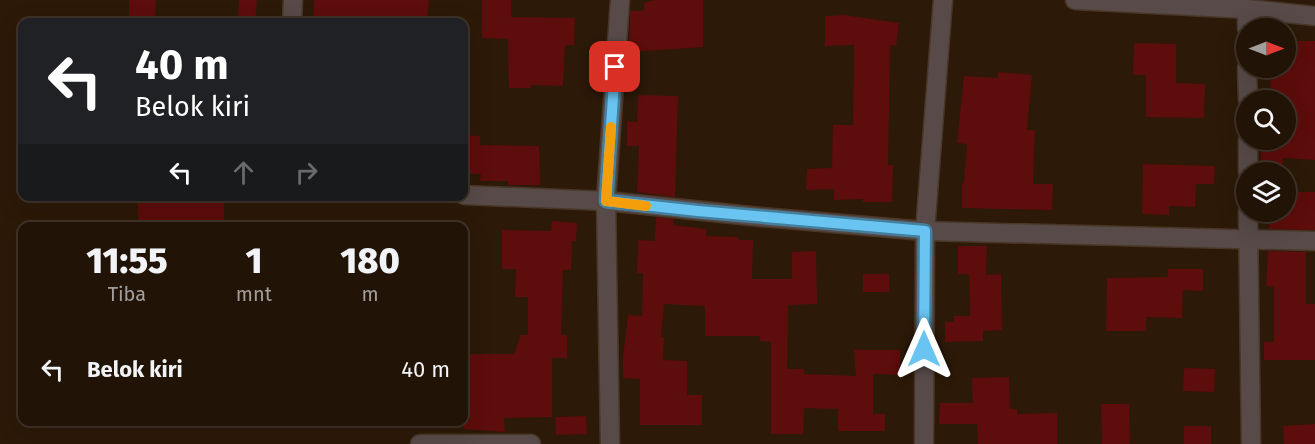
<!DOCTYPE html>
<html lang="id">
<style>
body{margin:0;font-family:"Fira Sans",sans-serif;background:#2d2014;color:#f1f3f6;height:100vh;display:flex;flex-direction:column;font-size:22px;white-space:nowrap}
*{box-sizing:border-box;margin:0}
p{font-size:20px;color:#a29e9b}
.icon{flex:none;width:33px;height:33px;fill:none;stroke:currentColor;stroke-width:2;stroke-linecap:round;stroke-linejoin:round}
.map{position:relative;flex:1;overflow:hidden}
.side{position:absolute;left:18px;top:222px;width:450px;height:204px;display:flex;flex-direction:column;background:#211306;border-radius:12px;box-shadow:0 6px 24px #0002,0 0 0 2px #3e3228}
.side>*{flex:none}
.hud{position:absolute;left:18px;top:18px;width:450px;height:183px;border-radius:12px;box-shadow:0 6px 24px #0002,0 0 0 2px #3e3228;background:#202124;color:#fff;overflow:hidden}
.needle{width:39px;rotate:90deg}
.buttons{position:absolute;left:1236px;top:18px;display:grid;gap:12px}
.buttons a{display:grid;place-items:center;width:60px;height:60px;border-radius:50%;background:#211306;box-shadow:0 6px 24px #0002,0 0 0 2px #3e3228;font-size:30px}
.pin{position:absolute;display:grid;place-items:center;width:51px;height:51px;color:#fff;margin:-26px;border-radius:12px;box-shadow:0 3px 9px #0006}
.me{position:absolute;width:66px;margin:-33px;rotate:0deg;stroke-linejoin:round;filter:drop-shadow(0 0 4px #0008)}
.turn{display:flex;align-items:center;gap:21px;height:126px;padding:0 18px;font-size:27px}
.turn .icon{width:78px;height:78px;stroke-width:2.5}
.turn b{display:block;font-size:42px;line-height:51px}
.lanes{display:flex;align-items:center;height:57px;padding:0 18px;background:#0003;justify-content:center;gap:30px;direction:ltr}
.lanes .off{opacity:.35}
.eta{display:flex;justify-content:space-evenly;align-items:center;height:102px;text-align:center}
.eta b{font-size:36px;font-weight:800;line-height:42px}
ul{padding:0;list-style:none}
li{display:flex;align-items:center;gap:18px;height:90px;padding:0 18px}
li div{flex:1}
li b{display:block;font-size:22px}
li em{font-style:normal}
.map>svg:first-child{display:block}
</style>
<div class="map">
<svg width="1315" height="444" viewBox="0 0 1315 444">
<rect width="100%" height="100%" fill="#2c1908"/>
<g fill="#5d0d0b">
<polygon points="129,0 156,0 155,22 129,22"/>
<polygon points="239,0 257,0 255,22 238,22"/>
<polygon points="314,0 429,0 427,22 313,22"/>
<polygon points="482,0 511,0 511,17 575,18 574,45 565,45 563,86 531,85 531,88 509,88 508,39 482,38"/>
<polygon points="655,0 703,0 703,47 629,52 630,11 643,11 645,2"/>
<polygon points="844,15 899,23 896,46 890,45 888,165 893,165 892,202 863,202 863,199 834,200 834,189 806,190 807,169 832,168 833,125 853,125 854,45 825,46 825,16"/>
<polygon points="1292,41 1315,41 1315,160 1283,158 1282,172 1260,172 1262,140 1286,141 1286,100 1270,100 1271,68 1286,68 1286,53 1291,53"/>
<polygon points="1134,43 1176,44 1176,83 1205,84 1204,118 1146,117 1146,75 1133,75"/>
<polygon points="998,72 1032,75 1027,130 1035,130 1033,184 1053,184 1052,210 962,208 962,183 964,183 967,144 957,143 964,76 998,78"/>
<polygon points="638,95 678,96 675,197 637,192 639,146 627,146 627,121 637,122"/>
<polygon points="464,135 480,136 480,145 539,146 540,185 508,185 508,181 480,181 481,174 464,174"/>
<polygon points="1143,164 1215,166 1214,184 1196,184 1195,207 1169,206 1169,215 1142,214"/>
<polygon points="1293,192 1315,192 1315,230 1269,229 1269,212 1286,212 1286,208 1293,209"/>
<polygon points="137,196 224,196 224,226 139,226"/>
<polygon points="656,217 674,219 673,225 706,229 706,236 738,237 738,240 753,240 752,279 792,279 792,252 816,251 817,304 788,305 787,369 804,369 804,374 856,376 854,350 900,350 900,375 873,374 873,414 885,414 885,431 838,431 838,409 804,408 803,434 771,434 771,342 760,341 760,336 705,336 705,306 664,304 661,337 664,337 663,360 687,361 687,395 702,395 702,425 640,425 640,379 623,378 623,358 628,315 642,316 643,273 637,273 638,240 655,241"/>
<polygon points="552,221 577,223 576,241 572,241 571,270 563,270 561,335 567,335 567,358 552,358 552,417 504,418 505,432 464,429 464,354 514,354 521,335 528,335 528,297 515,297 516,269 502,269 502,230 551,231"/>
<polygon points="958,246 987,246 986,275 1001,274 1002,330 983,331 983,341 945,342 945,322 954,322 954,316 970,316 969,274 958,274"/>
<polygon points="1268,251 1306,252 1306,304 1315,304 1315,360 1264,360 1264,342 1274,342 1274,287 1266,286"/>
<polygon points="1168,269 1203,269 1203,291 1183,290 1182,318 1146,317 1146,331 1106,331 1107,278 1168,277"/>
<rect x="863" y="274" width="26" height="18"/>
<polygon points="1184,368 1215,369 1214,392 1183,391"/>
<polygon points="1009,377 1010,409 1017,409 1017,414 1057,413 1057,444 978,444 977,424 939,424 940,403 973,403 972,378"/>
<polygon points="1101,404 1129,404 1130,444 1102,444"/>
<polygon points="586,416 587,434 556,435 555,417"/>
<polygon points="1315,424 1315,444 1284,444 1283,426"/>
<rect x="1184" y="426" width="27" height="18"/>
</g>
<g fill="none" stroke-linecap="round" stroke-linejoin="round">
<defs>
<g id="street">
<polyline points="1075,0 1247,9 1315,16"/>
<polyline points="1247,9 1247,28"/>
<polyline points="292,22 293,0"/>
<polyline points="1247,68 1248,100"/>
<polyline points="1248,140 1248,172"/>
<polyline points="464,195 606,201 761,217 925,231 1315,241"/>
<polyline points="1248,212 1251,444"/>
<polyline points="420,444 531,444"/>
<polyline points="610,444 606,201 620,0"/>
<polyline points="924,444 925,231 943,0"/>
</g>
</defs>
<use href="#street" stroke="#483626" stroke-width="21"/>
<use href="#street" stroke="#574a48" stroke-width="18"/>
</g>
<g fill="none" stroke-linecap="round" stroke-linejoin="round">
<defs>
<polyline id="route" points="615,67 606,201 698,211 925,231 924,349"/>
</defs>
<use href="#route" stroke="#447f9d" stroke-width="15"/>
<use href="#route" stroke="#69c4f1" stroke-width="10"/>
<polyline stroke="#f59e0b" stroke-width="10" points="611,127 606,201 646,206"/>
</g>
</svg>
<div class="buttons">
<a><svg class="needle" viewBox="-14 -14 28 28"><path d="M0-13l5 13h-10z" fill="#e53935"/><path d="M0 13l5-13h-10z" fill="#a29e9b"/></svg></a>
<a><svg class="icon" aria-label="search" viewBox="0 0 24 24"><circle cx="10" cy="10" r="6"/><path d="M15 15l6 6"/></svg></a>
<a><svg class="icon" aria-label="layers" viewBox="0 0 24 24"><path d="M12 4l9 5-9 5-9-5zM3 14l9 5 9-5"/></svg></a>
</div>
<div class="pin" style="left:615px;top:67px;background:#d93025"><svg class="icon" aria-label="arrive" viewBox="0 0 24 24"><path d="M6 21V4h12l-3 4 3 4H6"/></svg></div>
<svg class="me" style="left:924px;top:349px" viewBox="-20 -20 40 40"><path d="M0-17L14 15 0 8-14 15z" fill="#69c4f1" stroke="#fff" stroke-width="4"/></svg>
<div class="hud">
<div class="turn"><svg class="icon" aria-label="left" viewBox="0 0 24 24"><path d="M17 20v-9H6M10 6l-5 5 5 5"/></svg><div><b>40 m</b>Belok kiri</div></div>
<div class="lanes"><svg class="icon" aria-label="left" viewBox="0 0 24 24"><path d="M17 20v-9H6M10 6l-5 5 5 5"/></svg><svg class="icon off" aria-label="ahead" viewBox="0 0 24 24"><path d="M12 20V5M6 11l6-6 6 6"/></svg><svg class="icon off" aria-label="right" viewBox="0 0 24 24"><path d="M7 20v-9h11M14 6l5 5-5 5"/></svg></div>
</div>
<section class="side">
<div class="eta">
<div><b>11:55</b><p>Tiba</p></div>
<div><b>1</b><p>mnt</p></div>
<div><b>180</b><p>m</p></div>
</div>
<ul>
<li><svg class="icon" aria-label="left" viewBox="0 0 24 24"><path d="M17 20v-9H6M10 6l-5 5 5 5"/></svg><div><b>Belok kiri</b></div><em>40 m</em></li>
</ul>
</section>
</div>
